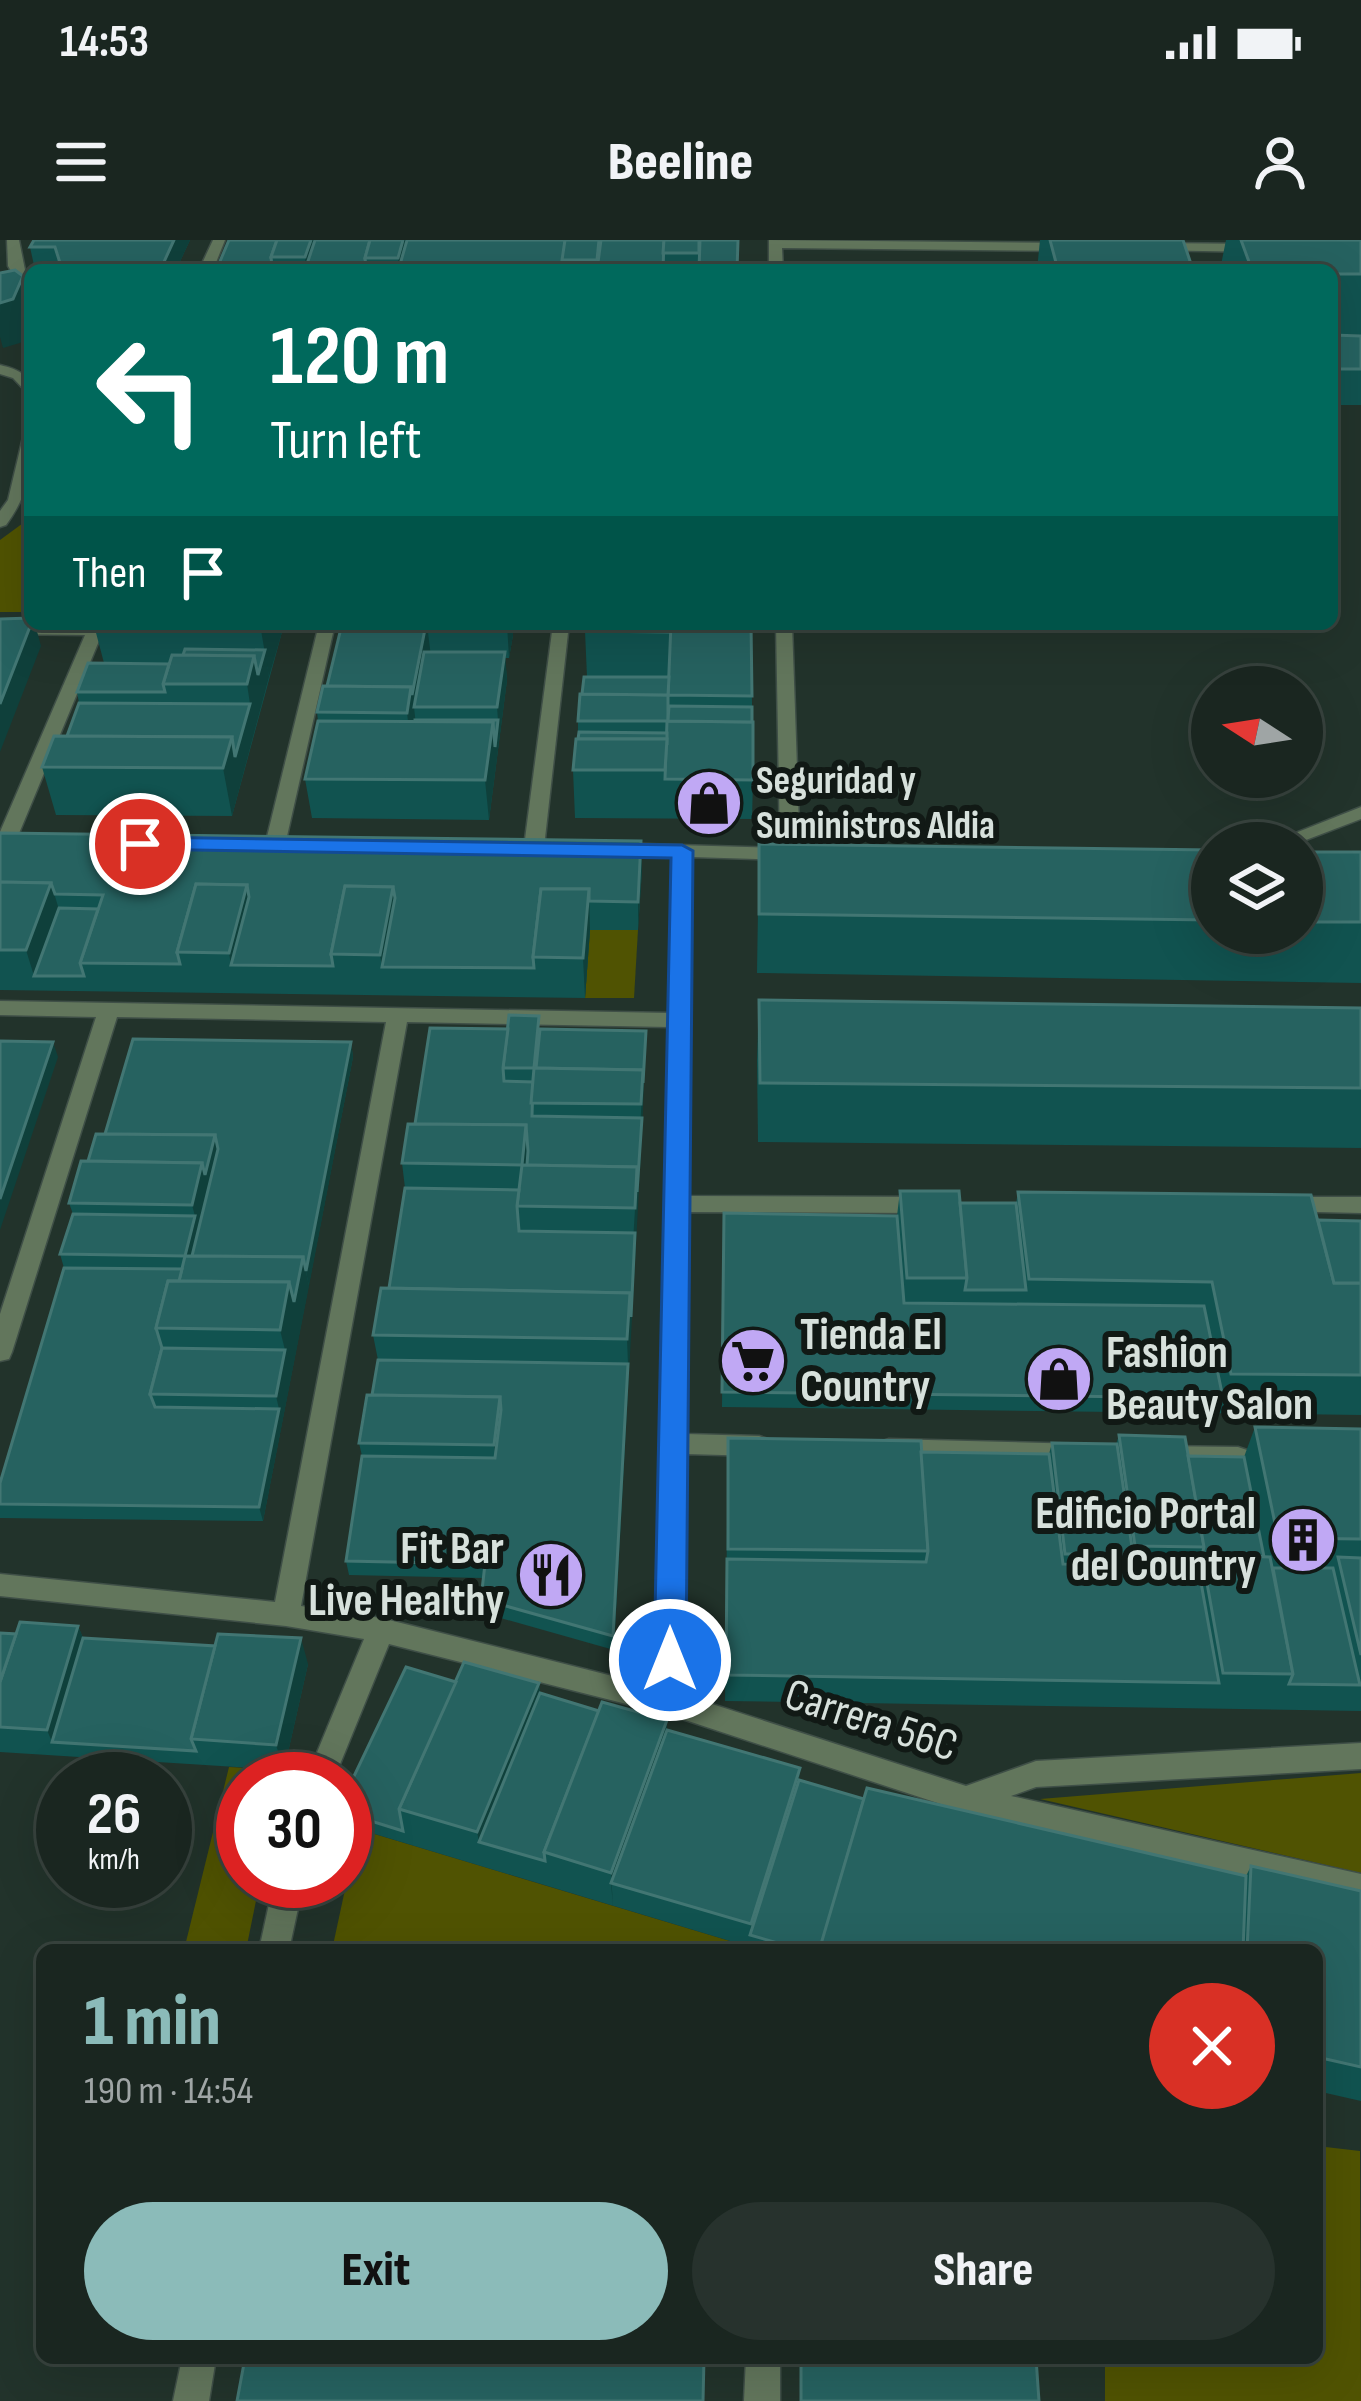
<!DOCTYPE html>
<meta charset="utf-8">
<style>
body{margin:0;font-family:"Sofia Sans Condensed",sans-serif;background:#27322d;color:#f1f3f6;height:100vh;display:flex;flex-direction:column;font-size:45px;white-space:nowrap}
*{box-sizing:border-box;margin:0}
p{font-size:39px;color:#9fa5a5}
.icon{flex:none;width:66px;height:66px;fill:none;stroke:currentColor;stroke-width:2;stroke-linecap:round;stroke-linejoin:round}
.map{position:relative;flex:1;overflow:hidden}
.side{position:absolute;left:36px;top:1704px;width:1287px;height:420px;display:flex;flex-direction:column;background:#1a2620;border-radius:18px;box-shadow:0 12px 48px #0002,0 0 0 3px #38433e}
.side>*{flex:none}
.hud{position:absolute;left:24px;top:24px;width:1314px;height:366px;border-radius:18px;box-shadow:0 12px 48px #0002,0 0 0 3px #38433e;background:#00695c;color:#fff;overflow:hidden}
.needle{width:78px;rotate:282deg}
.fabs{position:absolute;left:1191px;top:426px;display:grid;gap:24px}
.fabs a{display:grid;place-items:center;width:132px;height:132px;border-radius:50%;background:#1a2620;box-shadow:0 12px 48px #0002,0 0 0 3px #38433e;font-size:60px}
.speed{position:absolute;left:36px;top:1512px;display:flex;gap:24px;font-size:60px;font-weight:700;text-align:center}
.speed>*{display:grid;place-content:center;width:156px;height:156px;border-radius:50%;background:#1a2620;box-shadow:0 12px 48px #0002,0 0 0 3px #38433e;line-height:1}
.speed small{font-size:30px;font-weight:400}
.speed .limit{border:18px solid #d22;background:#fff;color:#111}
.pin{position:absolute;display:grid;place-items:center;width:102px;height:102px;color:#fff;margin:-51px;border:6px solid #fff;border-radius:50%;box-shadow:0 3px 12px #0007}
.me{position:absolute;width:132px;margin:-66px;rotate:0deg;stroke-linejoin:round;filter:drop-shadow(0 0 9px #0008)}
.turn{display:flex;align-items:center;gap:42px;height:252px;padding:0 48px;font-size:54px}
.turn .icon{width:156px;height:156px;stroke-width:2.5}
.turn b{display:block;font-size:84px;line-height:102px}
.then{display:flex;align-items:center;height:114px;padding:0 48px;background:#0003;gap:24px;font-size:45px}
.round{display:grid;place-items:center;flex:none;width:126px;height:126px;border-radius:63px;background:#27322d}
.headline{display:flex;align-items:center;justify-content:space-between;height:204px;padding:0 48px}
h1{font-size:72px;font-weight:800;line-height:90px;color:#8bbbb9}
.action{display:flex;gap:24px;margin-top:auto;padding:24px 48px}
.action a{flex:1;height:138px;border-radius:72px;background:#8bbbb9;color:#111;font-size:48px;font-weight:800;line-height:138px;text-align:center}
.action a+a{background:#27322d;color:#f1f3f6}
.status{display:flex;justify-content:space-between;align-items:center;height:84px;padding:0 60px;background:#1a2620;direction:ltr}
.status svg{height:33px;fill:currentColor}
header{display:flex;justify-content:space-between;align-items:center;height:156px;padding:0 48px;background:#1a2620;font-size:54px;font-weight:800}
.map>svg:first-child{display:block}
</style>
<div class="status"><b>14:53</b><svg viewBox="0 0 49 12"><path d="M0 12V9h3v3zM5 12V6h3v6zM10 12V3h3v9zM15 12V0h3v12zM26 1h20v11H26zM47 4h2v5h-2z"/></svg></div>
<header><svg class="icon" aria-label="menu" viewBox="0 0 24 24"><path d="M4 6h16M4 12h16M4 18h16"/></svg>Beeline<svg class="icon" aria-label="person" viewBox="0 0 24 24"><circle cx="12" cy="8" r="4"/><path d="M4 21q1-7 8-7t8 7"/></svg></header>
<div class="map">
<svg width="1361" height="2161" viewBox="0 0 1361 2161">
<rect width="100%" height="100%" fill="#22332b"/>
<g fill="#505302">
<polygon points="30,278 30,372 0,372 0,300"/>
<polygon points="590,689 638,690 634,758 585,758"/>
<polygon points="229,1527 284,1530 282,1539 243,1539 243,1641 260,1641 246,1710 184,1710"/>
<polygon points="1361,1533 1361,1633 1040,1559"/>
<polygon points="358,1589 760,1710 332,1710"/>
<polygon points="1317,1906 1360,1911 1361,2161 1105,2161 1105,2118 1317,2118"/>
</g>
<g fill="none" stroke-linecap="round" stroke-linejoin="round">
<defs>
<g id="minor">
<polygon points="7,0 19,0 30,55 25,54 8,26"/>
<polygon points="213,0 225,0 213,30 199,30"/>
<polygon points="769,0 1071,3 1077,7 1071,11 782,8 783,30 769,30"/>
<polygon points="1153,3 1257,4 1263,8 1257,12 1148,10 1147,7"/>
<path d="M0,125C20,130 30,134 30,156L13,138L0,134Z"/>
<path d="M30,193C30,233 30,252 6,285L0,287V271L8,260L23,197Z"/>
<polygon points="0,384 106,384 15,603 5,609 0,607 0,592 85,395 0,394"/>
<polygon points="319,384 335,384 285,605 275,611 265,605"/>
<polygon points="553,384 569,384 544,607 534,613 524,607"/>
<path d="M776,384H792L800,614L790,620L692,617L689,956L927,957L938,965L927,973L688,972L686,1194L759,1196L768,1199L772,1206L768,1213L759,1216L686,1214L684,1455L966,1546L1036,1521L1361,1503V1529L1036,1547L1011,1556L1361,1634V1662L965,1572L670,1475L389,1404L334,1539H306L364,1399L286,1386L0,1356V1334L275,1362L386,782L117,777L12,1112L9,1119L0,1121V1074L96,777L0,775V761L669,773L672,617L609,615L599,609L609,603L780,608ZM407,782L669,787L656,1447L381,1378L301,1366Z"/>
<polygon points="1361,567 1361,579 1298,603 1270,603"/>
<polygon points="1285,957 1361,957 1361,973 1277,971 1274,965 1277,959"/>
<polygon points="889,1199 1083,1204 1092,1207 1096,1214 1092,1221 1083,1224 889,1219 880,1216 876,1209 880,1202"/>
<polygon points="1159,1206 1238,1207 1247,1210 1251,1217 1247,1224 1238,1227 1159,1226 1150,1223 1146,1216 1150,1209"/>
<polygon points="274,1641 304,1641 289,1710 259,1710"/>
<polygon points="182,2118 216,2118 209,2161 173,2161"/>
<polygon points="746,2118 780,2118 780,2161 744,2161"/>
</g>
</defs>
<use href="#minor" stroke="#3f4f47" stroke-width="3"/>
<use href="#minor" fill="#62765c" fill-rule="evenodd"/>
</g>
<g fill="#115350">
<polygon points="190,0 176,30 35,30 30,7"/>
<polygon points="229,0 738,0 737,30 218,30 218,26"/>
<polygon points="1040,0 1183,0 1193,30 1037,30"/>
<polygon points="1226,0 1361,0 1361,95 1332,94 1332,30 1220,30"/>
<polygon points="1332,95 1361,96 1361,165 1332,165"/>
<polygon points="97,384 280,384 282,392 232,576 56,575 42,527 67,496 79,463 77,452 104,423 95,389"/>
<polygon points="342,384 512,384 513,395 509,418 505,418 507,440 489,580 312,578 305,539 318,481 317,472 327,446"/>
<polygon points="751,384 753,540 752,579 575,578 573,530 578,499 578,481 587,437 585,391"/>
<polygon points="0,593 642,630 638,690 590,690 585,758 0,750"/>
<polygon points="759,604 1212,610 1212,693 1302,693 1302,612 1361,612 1361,743 757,733"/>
<polygon points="759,760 1361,768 1361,908 758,902 757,820"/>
<polygon points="540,789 646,791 614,1410 483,1373 481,1359 483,1338 349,1335 346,1321 362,1216 359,1203 372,1155 378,1120 373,1095 389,1048 405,948 402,923 415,884"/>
<polygon points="351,802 353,817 263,1281 0,1278 0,1243 64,1028 60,1014 73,974 69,963 88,921 105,894"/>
<polygon points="900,951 960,963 1016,963 1018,952 1318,980 1361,981 1361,1175 722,1167 724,973 897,976"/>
<polygon points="1255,1187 1361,1189 1361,1471 725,1461 728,1198 921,1212 1049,1214 1052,1203 1116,1204 1119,1195 1188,1216 1244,1217"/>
<polygon points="78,1386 83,1398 308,1424 284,1530 0,1512 0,1393 16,1394"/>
<polygon points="456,1442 539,1443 540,1453 800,1528 799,1540 864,1559 1246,1636 1251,1626 1361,1651 1361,1861 1317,1851 1317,1710 760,1710 345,1585 345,1555"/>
</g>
<g fill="#0f403b">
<polygon points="174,0 190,0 176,30 164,30 163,24"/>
<polygon points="311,0 317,0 306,27 305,17"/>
<polygon points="403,0 416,0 399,28 398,18"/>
<polygon points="23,36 30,68 30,86 23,102 3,108 0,97 0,52"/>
<polygon points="31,384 35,384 41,406 0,512 0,464"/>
<polygon points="263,384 280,384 282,392 269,437 261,390"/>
<polygon points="426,384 427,384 431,417 414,467 417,495 411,506 407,473 411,447 414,466 412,456"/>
<polygon points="507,384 512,384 513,395 509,418"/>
<polygon points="265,410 269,437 232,576 223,528 232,497 250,464 247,444 254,416"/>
<polygon points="505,412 507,440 489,580 485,540 493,482 498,480 497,467"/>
<polygon points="641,601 642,630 638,690 638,662"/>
<polygon points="51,643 63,683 34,736 26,710"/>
<polygon points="247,645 255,685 231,725 229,713"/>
<polygon points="393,647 398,687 382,727 380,715"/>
<polygon points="589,649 590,689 585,758 583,718"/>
<polygon points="646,791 642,893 614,1410 628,1124 627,1099"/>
<polygon points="53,802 58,817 0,990 0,959"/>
<polygon points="351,802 353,817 309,1046 306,1031"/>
<polygon points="526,885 529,926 522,925"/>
<polygon points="215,895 222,924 196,1029 185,1016 195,976 192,965 202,923"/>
<polygon points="303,1017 309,1046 263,1281 259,1267 279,1169 276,1156 285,1110 280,1090 289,1042"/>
<polygon points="500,1157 503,1185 497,1233 494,1205"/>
<polygon points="78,1386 89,1412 52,1502 47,1490"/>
<polygon points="301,1398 308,1424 284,1530 276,1505"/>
<polygon points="539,1443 543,1479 479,1602 477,1592"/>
<polygon points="667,1480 667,1515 611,1643 613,1666 611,1633"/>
<polygon points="800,1528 797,1553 750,1695 751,1684"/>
</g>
<g fill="#266260" stroke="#427673" stroke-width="3">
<polygon points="34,0 174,0 163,24 60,23 55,7 30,7"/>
<polygon points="229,0 277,0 271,17 272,27 218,26"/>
<polygon points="277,0 311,0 305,17 271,17"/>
<polygon points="315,0 370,0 365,18 366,28 306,27"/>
<polygon points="370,0 403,0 398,18 365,18"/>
<polygon points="407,0 565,0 563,29 399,28"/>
<polygon points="565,0 599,0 597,20 562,20"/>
<polygon points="601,0 664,0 663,30 597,30"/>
<polygon points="664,0 699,0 699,13 663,13"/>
<polygon points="700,0 738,0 737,30 699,30"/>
<polygon points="1050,0 1183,0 1193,30 1058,30"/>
<polygon points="1241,0 1361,0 1361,34 1332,34 1332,30 1252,30"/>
<polygon points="15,30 23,36 13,59 0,63 0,33"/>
<polygon points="1332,95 1361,96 1361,129 1332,129"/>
<polygon points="30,378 31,384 0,464 0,379"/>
<polygon points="97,384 263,384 261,390 95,389"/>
<polygon points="342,384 426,384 412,455 411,447 327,446"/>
<polygon points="586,384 671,384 670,392 585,391"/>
<polygon points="671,384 751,384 752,456 668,455 668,481 753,482 753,540 665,539 667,481 578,481 580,454 668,455"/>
<polygon points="185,409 265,410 258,435 254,416 183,415"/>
<polygon points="424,412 505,412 497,467 414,467"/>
<polygon points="172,415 254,416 247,444 163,444"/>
<polygon points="88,423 169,424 163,444 165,452 77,452"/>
<polygon points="584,437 669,437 668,455 582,454"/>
<polygon points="323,446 411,447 407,473 317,472"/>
<polygon points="79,463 250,464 235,517 232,497 67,496"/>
<polygon points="669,466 752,467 752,482 668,481"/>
<polygon points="415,480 498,480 495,507 493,482 415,482"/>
<polygon points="318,481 493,482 485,540 305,539"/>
<polygon points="579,492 667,493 667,505 667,499 578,499"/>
<polygon points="54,496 232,497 223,528 42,527"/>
<polygon points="576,499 667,499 665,530 573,530"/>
<polygon points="0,593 641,601 638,662 589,661 589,649 541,649 533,717 534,728 382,727 395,658 393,647 345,646 331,714 333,726 231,725 249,657 247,645 196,644 177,712 180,724 80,723 103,655 55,654 51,643 0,642"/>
<polygon points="759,604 1212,610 1212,680 759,674"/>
<rect x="1302" y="612" width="59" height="70"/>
<polygon points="0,642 51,643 26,710 0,710"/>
<polygon points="196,644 247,645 229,713 177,712"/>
<polygon points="345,646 393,647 380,715 331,714"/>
<polygon points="541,649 589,649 583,718 533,717"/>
<polygon points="59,668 98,669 80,723 84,736 34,736"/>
<polygon points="759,760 1361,768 1361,848 760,843"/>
<polygon points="509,775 539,776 534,828 503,828"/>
<polygon points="430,788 508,789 503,828 504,841 533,842 532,876 642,878 637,952 637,927 527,925 528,911 526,885 415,884"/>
<polygon points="540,789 646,791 643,843 643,830 536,828"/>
<polygon points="133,799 351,802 306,1031 303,1017 192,1016 218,909 215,895 105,894"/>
<polygon points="0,801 53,802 0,959"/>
<polygon points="534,828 643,830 641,864 531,863"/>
<polygon points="408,884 526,885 522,925 402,923"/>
<polygon points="96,894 215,895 205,935 202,923 88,921"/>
<polygon points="81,921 202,923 192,965 69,963"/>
<polygon points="522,925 637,927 635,968 517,966"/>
<polygon points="405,948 519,950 517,966 519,991 635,993 631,1077 630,1053 389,1048"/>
<polygon points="900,951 959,951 967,1038 907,1038"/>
<polygon points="1018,952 1311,955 1334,1043 1361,1043 1361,1135 1231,1134 1212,1042 1029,1039"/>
<polygon points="960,963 1016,963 1026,1050 965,1050 967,1038"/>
<polygon points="724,973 897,976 904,1063 1204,1066 1223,1158 722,1152"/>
<polygon points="73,974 195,976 185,1016 60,1014"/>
<polygon points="1318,980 1361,981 1361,1043 1334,1043"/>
<polygon points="185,1016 303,1017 294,1062 289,1042 179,1041"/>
<polygon points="64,1028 182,1029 179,1041 168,1041 156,1088 162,1108 150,1154 155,1167 279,1169 259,1267 0,1264 0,1243"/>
<polygon points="168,1041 289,1042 280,1090 156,1088"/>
<polygon points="381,1048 630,1053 627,1099 373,1095"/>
<polygon points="162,1108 285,1110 276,1156 150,1154"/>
<polygon points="378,1120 628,1124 613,1396 481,1359 485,1324 346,1321 362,1216 495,1218 501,1170 500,1157 372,1155"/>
<polygon points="367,1155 500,1157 494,1205 359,1203"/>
<polygon points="1255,1187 1361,1189 1361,1299 1278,1298"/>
<polygon points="1119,1195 1185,1197 1204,1307 1135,1306"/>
<polygon points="728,1198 921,1201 928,1311 728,1309"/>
<polygon points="1052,1203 1117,1204 1133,1314 1065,1314"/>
<polygon points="921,1212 1049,1214 1063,1324 1198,1326 1219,1443 726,1435 727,1319 926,1322 928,1311"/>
<polygon points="1188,1216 1244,1217 1264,1317 1202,1315 1204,1307"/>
<polygon points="1202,1315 1270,1317 1293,1434 1223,1433"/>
<polygon points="1338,1317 1361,1318 1361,1415"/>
<polygon points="1273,1328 1333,1328 1360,1445 1289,1444 1293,1434"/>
<polygon points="20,1382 78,1386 47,1490 0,1487 0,1442"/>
<polygon points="0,1393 16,1394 0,1442"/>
<polygon points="218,1394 301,1398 276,1505 191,1499"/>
<polygon points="83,1398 215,1406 191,1499 196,1511 52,1502"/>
<polygon points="464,1422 539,1443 477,1592 399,1569"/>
<polygon points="406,1427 456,1442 399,1569 403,1591 345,1573 345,1555"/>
<polygon points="540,1453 599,1471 544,1612 545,1621 479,1602"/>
<polygon points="602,1462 667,1480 611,1633 544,1612"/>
<polygon points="667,1490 800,1528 751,1684 611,1643"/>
<polygon points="799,1540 864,1559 820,1710 802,1710 750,1695"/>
<polygon points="867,1548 1246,1636 1243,1710 839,1710 821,1704"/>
<polygon points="1251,1626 1361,1651 1361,1827 1317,1817 1317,1710 1247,1710"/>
<polygon points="245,2118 704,2118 703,2161 237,2161"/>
<polygon points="801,2118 1036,2118 1039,2161 801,2161"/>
</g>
<polygon fill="#1a73e8" stroke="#114b97" stroke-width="3" points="140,597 682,605 693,611 686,1420 681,1429 670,1433 659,1429 654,1420 671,618 133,609 130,604"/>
<defs>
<symbol id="shop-disc" viewBox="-11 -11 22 22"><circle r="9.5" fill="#c0a8f4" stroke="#111915"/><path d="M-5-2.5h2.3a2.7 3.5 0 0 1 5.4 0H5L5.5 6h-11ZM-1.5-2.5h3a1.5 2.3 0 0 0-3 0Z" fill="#111"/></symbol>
<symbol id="supermarket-disc" viewBox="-11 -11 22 22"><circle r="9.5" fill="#c0a8f4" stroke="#111915"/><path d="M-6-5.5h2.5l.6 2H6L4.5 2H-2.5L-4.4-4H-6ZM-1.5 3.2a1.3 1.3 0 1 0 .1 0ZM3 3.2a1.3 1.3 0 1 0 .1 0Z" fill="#111"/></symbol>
<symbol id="building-disc" viewBox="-11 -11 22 22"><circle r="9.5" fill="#c0a8f4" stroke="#111915"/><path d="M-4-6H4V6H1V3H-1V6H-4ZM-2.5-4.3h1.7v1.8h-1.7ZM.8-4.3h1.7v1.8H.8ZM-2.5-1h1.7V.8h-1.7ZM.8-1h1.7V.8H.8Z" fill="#111"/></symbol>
<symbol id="restaurant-disc" viewBox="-11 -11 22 22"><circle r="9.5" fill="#c0a8f4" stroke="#111915"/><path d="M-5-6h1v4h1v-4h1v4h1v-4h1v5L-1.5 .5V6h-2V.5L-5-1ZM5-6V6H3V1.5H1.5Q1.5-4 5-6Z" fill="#111"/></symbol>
</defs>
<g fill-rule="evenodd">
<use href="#shop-disc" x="671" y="525" width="76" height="76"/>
<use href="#supermarket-disc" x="715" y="1083" width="76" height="76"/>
<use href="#shop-disc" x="1021" y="1101" width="76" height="76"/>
<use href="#building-disc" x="1265" y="1262" width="76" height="76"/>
<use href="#restaurant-disc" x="513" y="1297" width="76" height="76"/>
</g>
<g text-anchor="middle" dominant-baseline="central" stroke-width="12" stroke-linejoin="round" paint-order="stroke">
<g font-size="39" font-weight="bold" fill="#d7e1dc" stroke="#111915" text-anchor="start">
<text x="756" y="541">Seguridad y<tspan x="756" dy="45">Suministros Aldia</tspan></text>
</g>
<g font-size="45" font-weight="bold" fill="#d7e1dc" stroke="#111915" text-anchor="start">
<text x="800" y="1095">Tienda El<tspan x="800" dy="52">Country</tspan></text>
<text x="1106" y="1113">Fashion<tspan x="1106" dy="52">Beauty Salon</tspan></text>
<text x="1256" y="1274" text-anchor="end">Edificio Portal<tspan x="1256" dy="52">del Country</tspan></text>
<text x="504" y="1309" text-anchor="end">Fit Bar<tspan x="504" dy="52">Live Healthy</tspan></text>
</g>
<g font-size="45" fill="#d7e1dc" stroke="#111915">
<text transform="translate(871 1481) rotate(18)">Carrera 56C</text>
</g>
</g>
</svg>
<div class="fabs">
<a><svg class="needle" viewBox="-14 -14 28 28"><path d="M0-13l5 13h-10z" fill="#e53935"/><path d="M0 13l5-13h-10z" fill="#9fa5a5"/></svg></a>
<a><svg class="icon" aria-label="layers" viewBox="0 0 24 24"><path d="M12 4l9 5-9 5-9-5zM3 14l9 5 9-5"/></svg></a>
</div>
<div class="speed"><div>26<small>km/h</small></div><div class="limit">30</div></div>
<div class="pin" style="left:140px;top:604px;background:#d93025"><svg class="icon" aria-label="arrive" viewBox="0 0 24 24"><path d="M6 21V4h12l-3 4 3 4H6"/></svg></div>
<svg class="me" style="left:670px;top:1420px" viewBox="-20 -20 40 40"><circle r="17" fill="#1a73e8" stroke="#fff" stroke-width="3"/><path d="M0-11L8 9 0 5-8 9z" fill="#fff"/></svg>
<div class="hud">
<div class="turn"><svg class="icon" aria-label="left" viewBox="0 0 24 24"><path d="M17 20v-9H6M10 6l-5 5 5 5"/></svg><div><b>120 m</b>Turn left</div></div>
<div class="then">Then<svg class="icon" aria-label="arrive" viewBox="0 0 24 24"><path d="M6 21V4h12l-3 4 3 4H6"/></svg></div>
</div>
<section class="side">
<div class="headline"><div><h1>1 min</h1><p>190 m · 14:54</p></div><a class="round" style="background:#d93025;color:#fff"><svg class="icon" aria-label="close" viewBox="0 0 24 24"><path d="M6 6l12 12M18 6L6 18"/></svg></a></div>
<div class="action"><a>Exit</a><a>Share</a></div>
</section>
</div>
